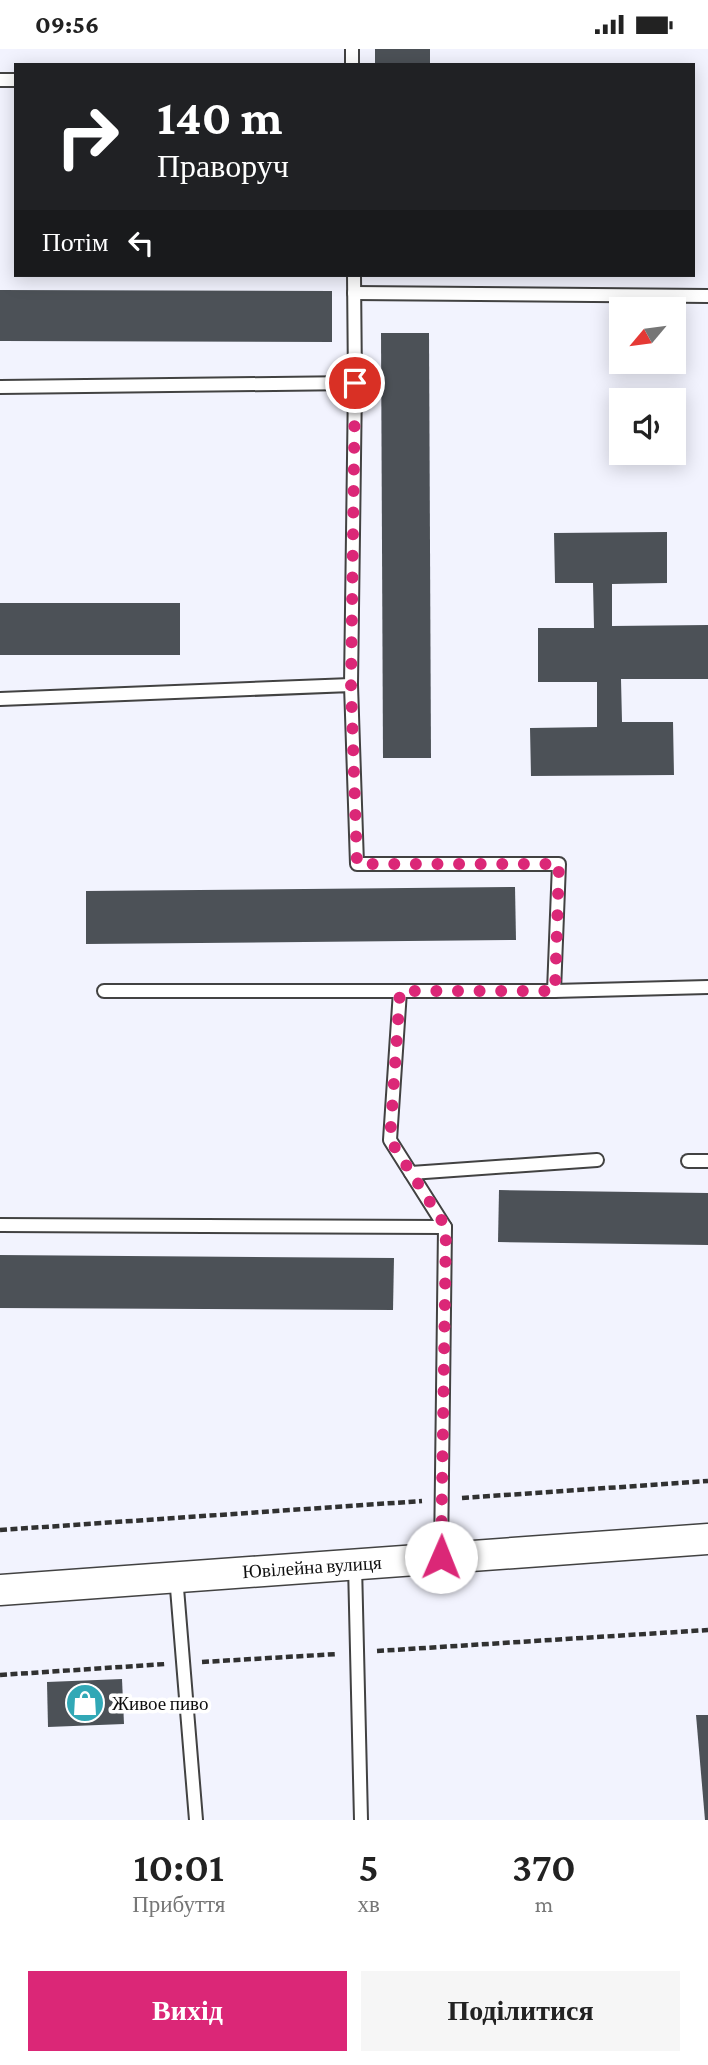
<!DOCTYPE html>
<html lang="uk">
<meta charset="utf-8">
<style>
body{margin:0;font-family:"Crimson Pro",serif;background:#f6f6f6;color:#222;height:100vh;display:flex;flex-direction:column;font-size:26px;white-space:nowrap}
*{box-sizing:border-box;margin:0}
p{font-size:23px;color:#767676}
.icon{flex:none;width:38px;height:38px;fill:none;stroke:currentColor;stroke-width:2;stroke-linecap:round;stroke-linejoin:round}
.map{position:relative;height:1771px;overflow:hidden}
.details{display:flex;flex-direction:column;background:#fff;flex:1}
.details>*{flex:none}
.top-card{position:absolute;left:14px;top:14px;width:681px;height:214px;border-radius:0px;box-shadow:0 4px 18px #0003;background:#202124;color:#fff;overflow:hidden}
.needle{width:46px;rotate:241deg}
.buttons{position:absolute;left:609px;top:248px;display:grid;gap:14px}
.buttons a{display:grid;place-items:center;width:77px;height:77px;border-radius:0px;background:#fff;box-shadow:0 4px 18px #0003;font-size:35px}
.pin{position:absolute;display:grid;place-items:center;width:60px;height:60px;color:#fff;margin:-30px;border:4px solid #fff;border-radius:50%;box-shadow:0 2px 7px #0007}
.me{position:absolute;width:77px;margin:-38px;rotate:1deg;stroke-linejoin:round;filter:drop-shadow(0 0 5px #0008)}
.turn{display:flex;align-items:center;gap:24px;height:147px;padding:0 28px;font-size:32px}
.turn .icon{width:91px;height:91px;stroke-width:2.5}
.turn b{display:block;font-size:49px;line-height:60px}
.then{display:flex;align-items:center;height:66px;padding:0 28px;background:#0003;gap:14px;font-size:26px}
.eta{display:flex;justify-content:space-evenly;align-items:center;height:119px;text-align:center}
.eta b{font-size:42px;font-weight:600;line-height:49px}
.action{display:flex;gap:14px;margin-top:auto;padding:14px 28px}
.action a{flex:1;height:80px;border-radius:0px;background:#db2777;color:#fff;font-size:28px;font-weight:600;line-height:80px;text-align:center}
.action a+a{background:#f6f6f6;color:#222}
.status{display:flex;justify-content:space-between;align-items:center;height:49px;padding:0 35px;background:#fff;direction:ltr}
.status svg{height:19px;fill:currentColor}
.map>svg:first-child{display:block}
</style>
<div class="status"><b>09:56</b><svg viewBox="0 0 49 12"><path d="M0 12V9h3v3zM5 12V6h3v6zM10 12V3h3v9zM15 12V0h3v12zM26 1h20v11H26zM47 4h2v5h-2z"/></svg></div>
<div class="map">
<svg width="708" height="1771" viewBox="0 0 708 1771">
<rect width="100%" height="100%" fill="#f2f3fe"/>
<g fill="#4c5157">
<rect x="375" y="0" width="55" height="16"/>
<polygon points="0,241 332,242 332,293 0,292"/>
<polygon points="381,284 429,284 431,709 383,709"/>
<polygon points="667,483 667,534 612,535 612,577 708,576 708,630 621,630 622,673 673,673 674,726 531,727 530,679 597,678 597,633 538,633 538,579 594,579 593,534 555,534 554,484"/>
<rect x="0" y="554" width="180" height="52"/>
<polygon points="515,838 516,891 86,895 86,842"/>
<polygon points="499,1141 708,1144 708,1196 498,1193"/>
<polygon points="0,1206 394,1209 393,1261 0,1259"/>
<polygon points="122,1630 124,1675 48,1678 47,1633"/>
<polygon points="696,1666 708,1666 708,1771 705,1771"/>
</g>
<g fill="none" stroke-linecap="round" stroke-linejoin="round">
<defs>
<g id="service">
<polyline points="352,0 352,16"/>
<polyline points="0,31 16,31"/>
<polyline points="354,226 355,334"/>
<polyline points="354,244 708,247"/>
<polyline points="0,338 355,334 351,636"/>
<polyline points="0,650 351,636 357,815 559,815 554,942 104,942"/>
<polyline points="400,942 390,1091 445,1178"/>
<polyline points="554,942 708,938"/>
<polyline points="688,1112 708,1112"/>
<polyline points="411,1124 597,1111"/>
<polyline points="0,1176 445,1178 441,1508"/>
<polyline points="355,1516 361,1771"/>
<polyline points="176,1527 196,1771"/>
</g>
<polyline id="tertiary" points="0,1541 708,1490"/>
</defs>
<use href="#service" stroke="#424242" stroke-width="16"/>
<use href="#tertiary" stroke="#424242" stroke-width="33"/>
<g stroke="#313131" stroke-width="4.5" stroke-dasharray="7 3.5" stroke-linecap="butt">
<polyline points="462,1449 708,1432"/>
<polyline points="0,1481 422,1452"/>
<polyline points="377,1602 708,1581"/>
<polyline points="202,1613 337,1605"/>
<polyline points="0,1626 166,1615"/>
</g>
<use href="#service" stroke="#fff" stroke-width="12"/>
<use href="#tertiary" stroke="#fff" stroke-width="30"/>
</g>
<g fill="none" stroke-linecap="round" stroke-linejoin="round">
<polyline stroke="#db2777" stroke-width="12" stroke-dasharray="0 21.6" points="355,334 351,636 357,815 559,815 555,942 400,942 390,1091 446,1178 441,1508"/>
</g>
<defs>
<symbol id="shop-disc" viewBox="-11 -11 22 22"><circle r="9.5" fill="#31a8b6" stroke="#fff"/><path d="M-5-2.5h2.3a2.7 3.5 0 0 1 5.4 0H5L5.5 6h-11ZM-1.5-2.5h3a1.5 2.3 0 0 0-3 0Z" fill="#fff"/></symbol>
</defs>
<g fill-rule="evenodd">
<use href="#shop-disc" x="63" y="1632" width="44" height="44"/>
</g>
<g text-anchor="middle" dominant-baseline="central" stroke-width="7" stroke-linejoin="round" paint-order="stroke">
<g font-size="19" fill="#0f0f0f" stroke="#fff">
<text transform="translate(312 1518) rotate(-4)">Ювілейна вулиця</text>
</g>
<g font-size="19" fill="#0f0f0f" stroke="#fff" text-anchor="start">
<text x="112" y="1654">Живое пиво</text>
</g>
</g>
</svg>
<div class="buttons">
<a><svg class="needle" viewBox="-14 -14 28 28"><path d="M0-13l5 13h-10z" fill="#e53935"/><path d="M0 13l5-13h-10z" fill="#767676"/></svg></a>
<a><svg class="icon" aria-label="sound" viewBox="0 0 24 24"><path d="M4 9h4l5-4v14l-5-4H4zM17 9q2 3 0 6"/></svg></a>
</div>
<div class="pin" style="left:355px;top:334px;background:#d93025"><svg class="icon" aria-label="arrive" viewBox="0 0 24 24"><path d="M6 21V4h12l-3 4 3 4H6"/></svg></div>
<svg class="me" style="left:441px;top:1508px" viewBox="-20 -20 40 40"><circle r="19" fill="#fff"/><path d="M0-13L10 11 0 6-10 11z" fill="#db2777"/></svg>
<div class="top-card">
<div class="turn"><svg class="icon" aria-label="right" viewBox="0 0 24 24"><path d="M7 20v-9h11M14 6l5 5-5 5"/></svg><div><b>140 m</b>Праворуч</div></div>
<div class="then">Потім<svg class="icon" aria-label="left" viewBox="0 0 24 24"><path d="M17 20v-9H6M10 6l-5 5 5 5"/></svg></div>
</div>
</div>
<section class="details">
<div class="eta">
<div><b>10:01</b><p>Прибуття</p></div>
<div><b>5</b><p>хв</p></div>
<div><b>370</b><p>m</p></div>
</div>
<div class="action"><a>Вихід</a><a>Поділитися</a></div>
</section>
